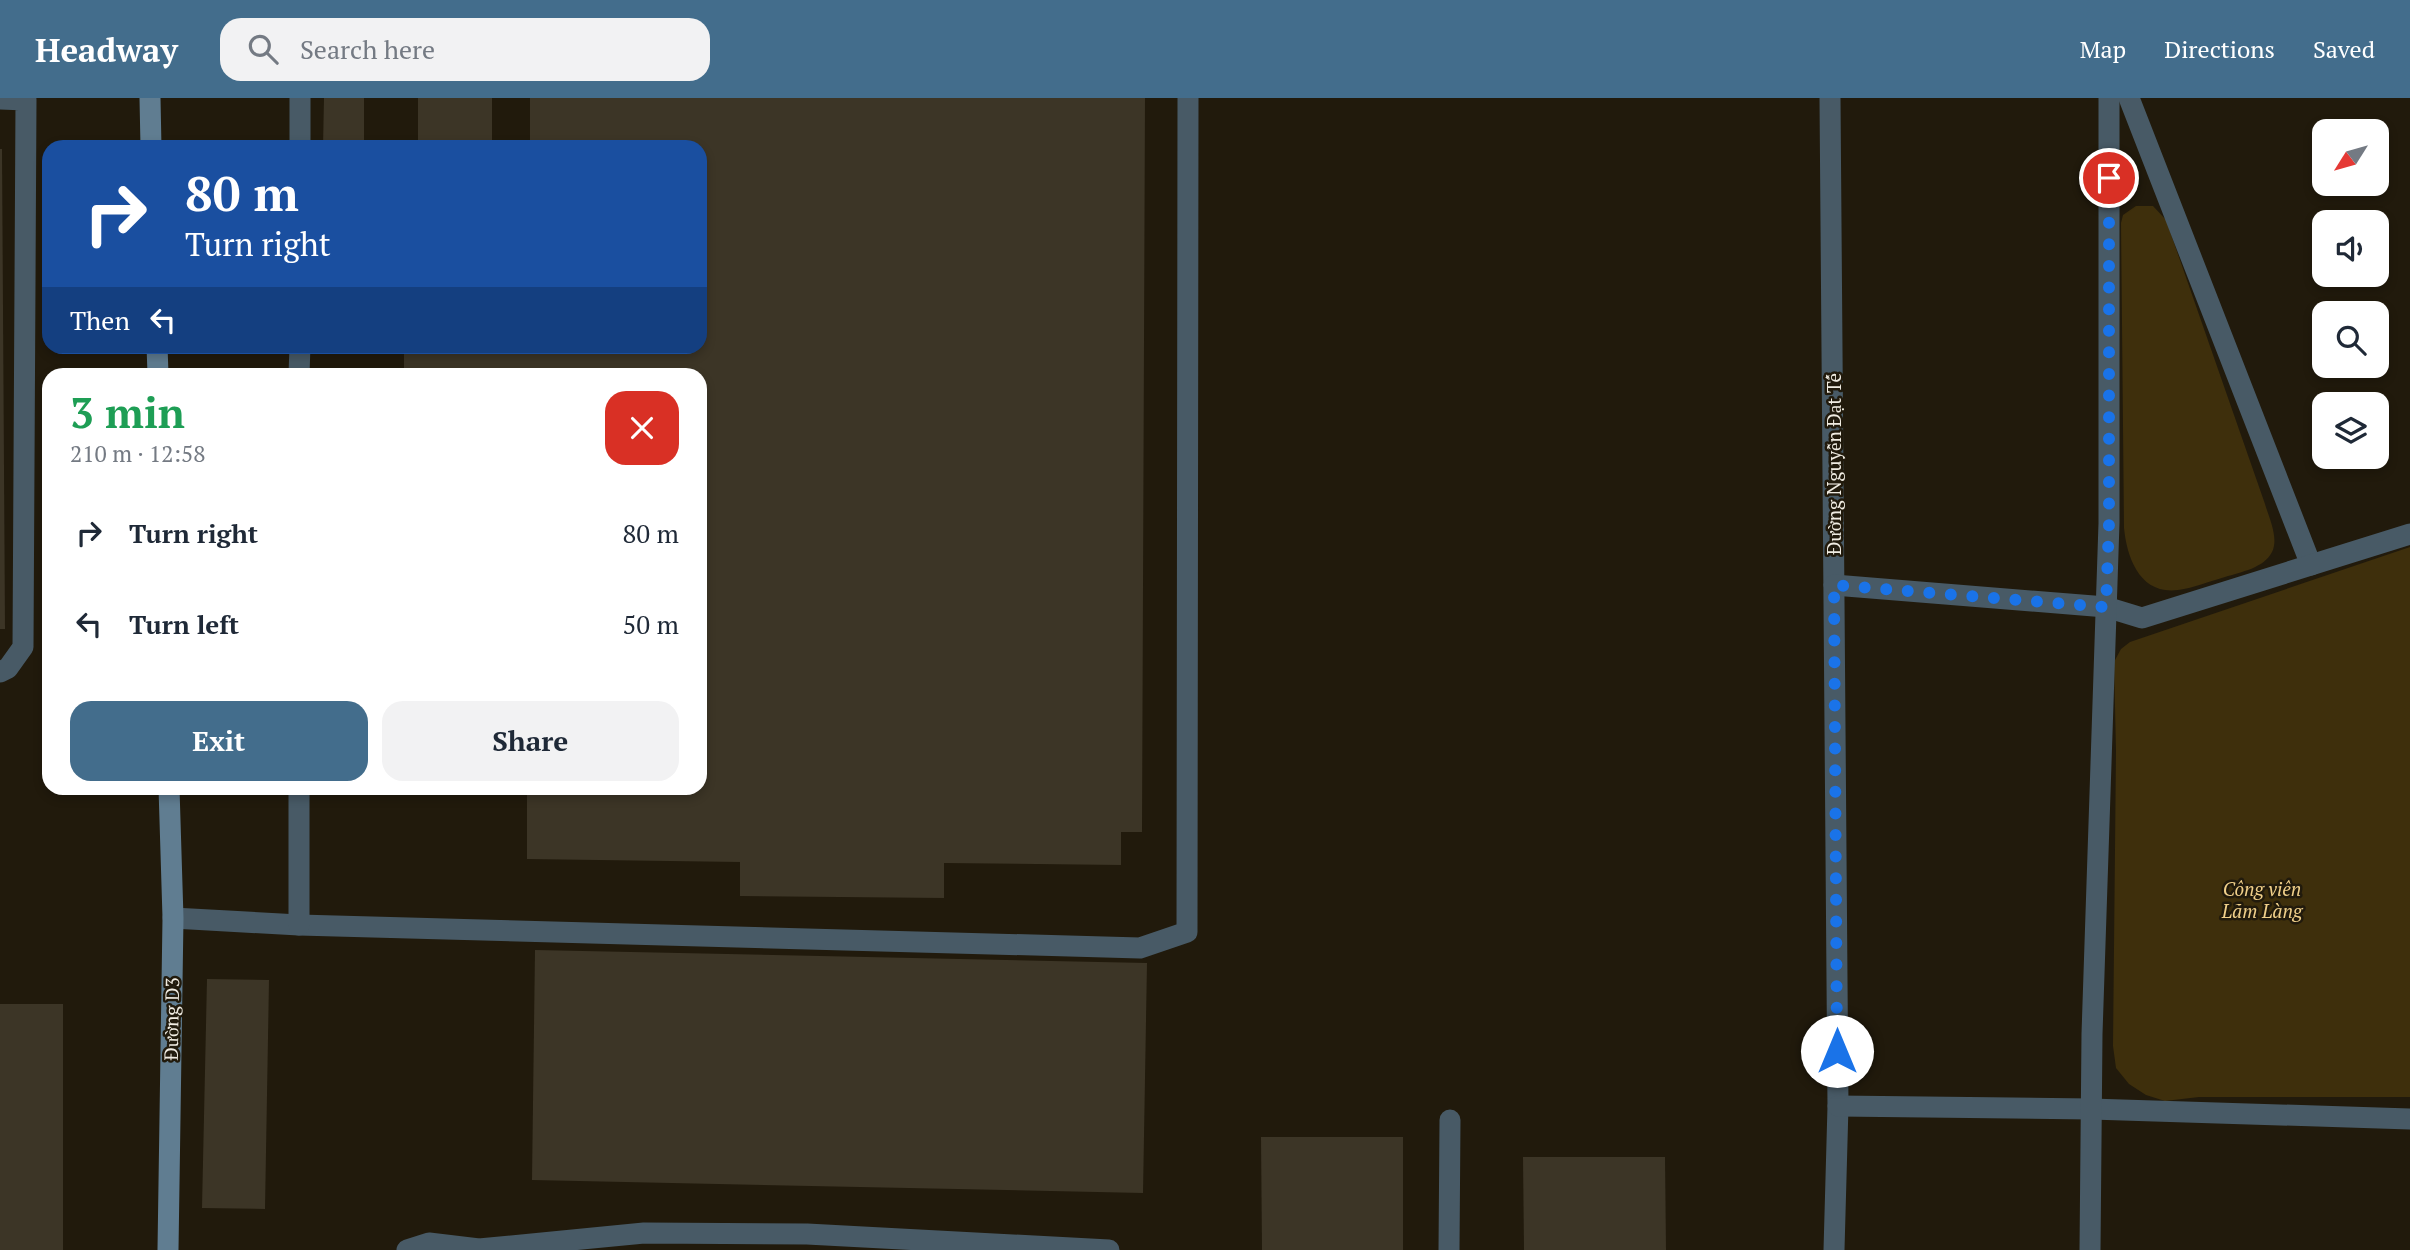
<!DOCTYPE html>
<meta charset="utf-8">
<style>
body{margin:0;font-family:"PT Serif",serif;background:#f2f2f3;color:#1f2937;height:100vh;display:flex;flex-direction:column;font-size:26px;white-space:nowrap}
*{box-sizing:border-box;margin:0}
p{font-size:23px;color:#747a83}
.icon{flex:none;width:38px;height:38px;fill:none;stroke:currentColor;stroke-width:2;stroke-linecap:round;stroke-linejoin:round}
.map{position:relative;flex:1;overflow:hidden}
.drawer{position:absolute;left:42px;top:270px;width:665px;height:427px;display:flex;flex-direction:column;background:#fff;border-radius:21px;box-shadow:0 4px 10px #0003}
.drawer>*{flex:none}
.hud{position:absolute;left:42px;top:42px;width:665px;height:214px;border-radius:21px;box-shadow:0 4px 10px #0003;background:#1a4fa0;color:#fff;overflow:hidden}
.needle{width:46px;rotate:233deg}
.tools{position:absolute;left:2312px;top:21px;display:grid;gap:14px}
.tools a{display:grid;place-items:center;width:77px;height:77px;border-radius:14px;background:#fff;box-shadow:0 4px 10px #0003;font-size:35px}
.pin{position:absolute;display:grid;place-items:center;width:60px;height:60px;color:#fff;margin:-30px;border:4px solid #fff;border-radius:50%;box-shadow:0 2px 7px #0007}
.me{position:absolute;width:77px;margin:-38px;rotate:0deg;stroke-linejoin:round;filter:drop-shadow(0 0 5px #0008)}
.turn{display:flex;align-items:center;gap:24px;height:147px;padding:0 28px;font-size:32px}
.turn .icon{width:91px;height:91px;stroke-width:2.5}
.turn b{display:block;font-size:49px;line-height:60px}
.then{display:flex;align-items:center;height:66px;padding:0 28px;background:#0003;gap:14px;font-size:26px}
.round{display:grid;place-items:center;flex:none;width:74px;height:74px;border-radius:21px;background:#f2f2f3}
.summary{display:flex;align-items:center;justify-content:space-between;height:119px;padding:0 28px}
h1{font-size:42px;font-weight:700;line-height:52px;color:#1e9e55}
.action{display:flex;gap:14px;margin-top:auto;padding:14px 28px}
.action a{flex:1;height:80px;border-radius:21px;background:#436d8c;color:#fff;font-size:28px;font-weight:700;line-height:80px;text-align:center}
.action a+a{background:#f2f2f3;color:#1f2937}
ul{padding:0;list-style:none}
li{display:flex;align-items:center;gap:21px;height:91px;padding:0 28px}
li div{flex:1}
li b{display:block;font-size:26px}
li em{font-style:normal}
header{display:flex;align-items:center;gap:42px;box-sizing:border-box;height:98px;padding:0 35px;background:#436d8c;color:#fff}
header strong{font-size:33px}
nav{display:flex;gap:38px;margin-inline-start:auto;font-size:24px}
.search{width:490px;height:63px;background:#f2f2f3;display:flex;align-items:center;gap:18px;box-sizing:border-box;padding:0 24px;border-radius:21px;color:#747a83;font-size:26px}
.map>svg:first-child{display:block}
</style>
<header>
<strong>Headway</strong>
<div class="search"><svg class="icon" aria-label="search" viewBox="0 0 24 24"><circle cx="10" cy="10" r="6"/><path d="M15 15l6 6"/></svg>Search here</div>
<nav><a>Map</a><a>Directions</a><a>Saved</a></nav>
</header>
<div class="map">
<svg width="2410" height="1152" viewBox="0 0 2410 1152">
<rect width="100%" height="100%" fill="#211a0c"/>
<g fill="#3e2f0c">
<path d="M2136,108H2153L2166,122L2265,406C2269,420 2279,440 2272,454C2264,470 2241,474 2225,479C2210,483 2194,490 2178,492C2140,497 2127,460 2124,430L2121,125L2123,117Z"/>
<polygon points="2410,449 2410,999 2199,999 2165,1003 2146,997 2129,986 2116,970 2113,948 2116,653 2114,564 2121,551 2130,544"/>
</g>
<g fill="#3c3526">
<polygon points="324,0 364,0 364,49 323,49"/>
<rect x="418" y="0" width="74" height="49"/>
<polygon points="530,0 1145,0 1142,734 1121,734 1121,767 944,765 944,800 740,798 740,764 527,761 527,690 700,690 700,276 404,276 404,248 700,248 700,49 530,49"/>
<polygon points="0,51 2,51 5,531 0,531"/>
<polygon points="535,852 1147,865 1143,1095 532,1082"/>
<polygon points="207,881 269,882 265,1111 202,1110"/>
<rect x="0" y="906" width="63" height="246"/>
<polygon points="1261,1039 1403,1039 1403,1152 1262,1152"/>
<polygon points="1523,1059 1665,1059 1666,1152 1524,1152"/>
</g>
<g fill="none" stroke-linecap="round" stroke-linejoin="round">
<g stroke="#485a66" stroke-width="21">
<polyline points="0,1 26,2 23,549 8,570 0,574"/>
<polyline points="300,49 300,0"/>
<polyline points="299,276 300,248"/>
<polyline points="173,820 299,827 1140,850 1187,834 1188,0"/>
<polyline points="299,827 299,690"/>
<polyline points="407,1152 429,1145 479,1151 644,1135 807,1136 1109,1152"/>
<polyline points="1449,1152 1450,1022"/>
</g>
<g stroke="#485a66" stroke-width="21">
<polyline points="1830,0 1838,1008 1834,1152"/>
<polyline points="2129,0 2311,467"/>
<polyline points="1834,487 2106,509 2142,520 2410,436"/>
<polyline points="1838,1008 2091,1011 2410,1021"/>
<polyline points="2090,1152 2092,936 2109,425 2109,0"/>
</g>
<g stroke="#607d91" stroke-width="21">
<polyline points="150,0 151,49"/>
<polyline points="157,248 158,276"/>
<polyline points="168,1152 173,820 169,690"/>
</g>
</g>
<g fill="none" stroke-linecap="round" stroke-linejoin="round">
<polyline stroke="#1a73e8" stroke-width="12" stroke-dasharray="0 21.6" points="1837,953 1834,487 2106,509 2109,425 2109,80"/>
</g>
<g text-anchor="middle" dominant-baseline="central" stroke-width="5" stroke-linejoin="round" paint-order="stroke">
<g font-size="19" fill="#f0ece2" stroke="#211a0c">
<text transform="translate(1833 366) rotate(-90)">Đường Nguyễn Đạt Tế</text>
<text transform="translate(171 921) rotate(-89)">Đường D3</text>
</g>
<g font-size="19" font-style="italic" fill="#f1d08a" stroke="#211a0c">
<text x="2262" y="790">Công viên<tspan x="2262" dy="22">Lãm Làng</tspan></text>
</g>
</g>
</svg>
<div class="tools">
<a><svg class="needle" viewBox="-14 -14 28 28"><path d="M0-13l5 13h-10z" fill="#e53935"/><path d="M0 13l5-13h-10z" fill="#747a83"/></svg></a>
<a><svg class="icon" aria-label="sound" viewBox="0 0 24 24"><path d="M4 9h4l5-4v14l-5-4H4zM17 9q2 3 0 6"/></svg></a>
<a><svg class="icon" aria-label="search" viewBox="0 0 24 24"><circle cx="10" cy="10" r="6"/><path d="M15 15l6 6"/></svg></a>
<a><svg class="icon" aria-label="layers" viewBox="0 0 24 24"><path d="M12 4l9 5-9 5-9-5zM3 14l9 5 9-5"/></svg></a>
</div>
<div class="pin" style="left:2109px;top:80px;background:#d93025"><svg class="icon" aria-label="arrive" viewBox="0 0 24 24"><path d="M6 21V4h12l-3 4 3 4H6"/></svg></div>
<svg class="me" style="left:1837px;top:953px" viewBox="-20 -20 40 40"><circle r="19" fill="#fff"/><path d="M0-13L10 11 0 6-10 11z" fill="#1a73e8"/></svg>
<div class="hud">
<div class="turn"><svg class="icon" aria-label="right" viewBox="0 0 24 24"><path d="M7 20v-9h11M14 6l5 5-5 5"/></svg><div><b>80 m</b>Turn right</div></div>
<div class="then">Then<svg class="icon" aria-label="left" viewBox="0 0 24 24"><path d="M17 20v-9H6M10 6l-5 5 5 5"/></svg></div>
</div>
<section class="drawer">
<div class="summary"><div><h1>3 min</h1><p>210 m · 12:58</p></div><a class="round" style="background:#d93025;color:#fff"><svg class="icon" aria-label="close" viewBox="0 0 24 24"><path d="M6 6l12 12M18 6L6 18"/></svg></a></div>
<ul>
<li><svg class="icon" aria-label="right" viewBox="0 0 24 24"><path d="M7 20v-9h11M14 6l5 5-5 5"/></svg><div><b>Turn right</b></div><em>80 m</em></li>
<li><svg class="icon" aria-label="left" viewBox="0 0 24 24"><path d="M17 20v-9H6M10 6l-5 5 5 5"/></svg><div><b>Turn left</b></div><em>50 m</em></li>
</ul>
<div class="action"><a>Exit</a><a>Share</a></div>
</section>
</div>
